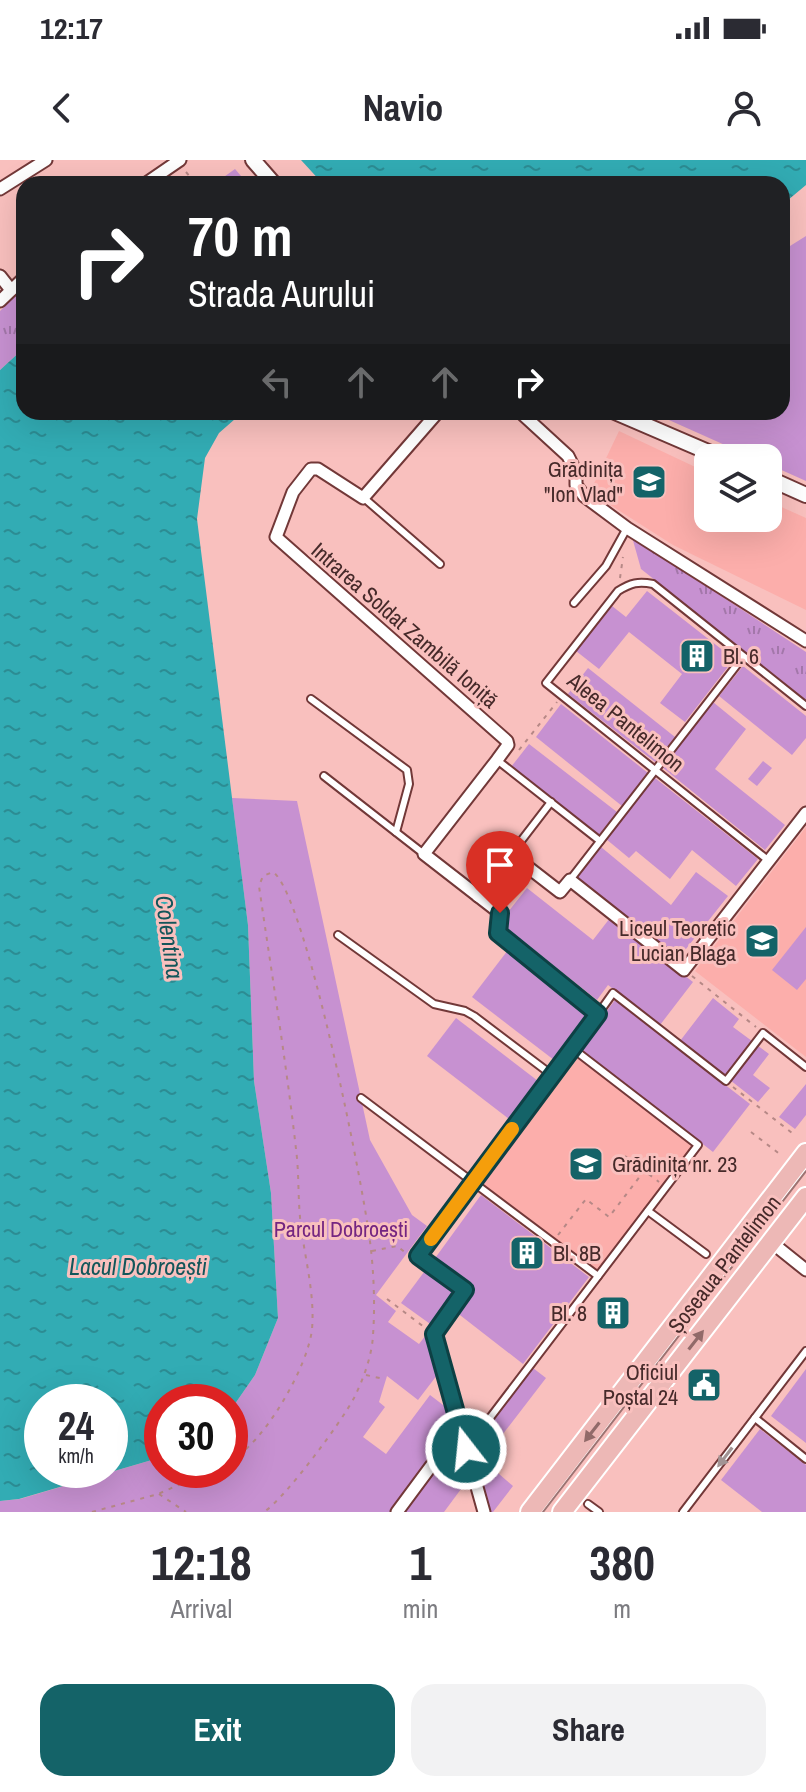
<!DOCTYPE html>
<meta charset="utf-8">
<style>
body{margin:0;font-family:"Archivo Narrow",sans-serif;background:#f2f2f3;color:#2b2b33;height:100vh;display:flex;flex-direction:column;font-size:30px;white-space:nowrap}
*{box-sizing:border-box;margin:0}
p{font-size:26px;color:#7c7c81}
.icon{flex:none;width:44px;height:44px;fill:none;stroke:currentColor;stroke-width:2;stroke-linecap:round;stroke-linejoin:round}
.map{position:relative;height:1352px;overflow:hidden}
.drawer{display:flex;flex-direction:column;background:#fff;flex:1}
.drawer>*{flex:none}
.banner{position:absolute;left:16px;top:16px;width:774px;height:244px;border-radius:24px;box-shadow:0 8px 32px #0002;background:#202124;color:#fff;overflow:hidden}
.tools{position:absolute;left:694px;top:284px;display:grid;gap:16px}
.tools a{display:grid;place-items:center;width:88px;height:88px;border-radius:16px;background:#fff;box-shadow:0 8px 32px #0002;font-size:40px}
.speed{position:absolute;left:24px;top:1224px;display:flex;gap:16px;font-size:40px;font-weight:700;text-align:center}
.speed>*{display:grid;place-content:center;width:104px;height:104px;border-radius:50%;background:#fff;box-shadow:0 8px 32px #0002;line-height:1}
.speed small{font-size:20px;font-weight:400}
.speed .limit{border:12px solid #d22;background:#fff;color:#111}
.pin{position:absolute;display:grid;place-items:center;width:68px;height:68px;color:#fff;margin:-82px -34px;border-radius:50% 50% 50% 0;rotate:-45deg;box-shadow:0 0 8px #0007}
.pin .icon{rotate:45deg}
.me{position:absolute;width:88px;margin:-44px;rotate:344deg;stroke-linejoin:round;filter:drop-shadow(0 0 6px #0008)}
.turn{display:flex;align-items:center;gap:28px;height:168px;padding:0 40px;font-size:36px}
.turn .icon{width:104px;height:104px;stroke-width:2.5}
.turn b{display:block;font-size:56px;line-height:68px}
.lanes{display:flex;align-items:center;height:76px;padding:0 40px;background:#0003;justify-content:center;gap:40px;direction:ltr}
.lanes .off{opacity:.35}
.eta{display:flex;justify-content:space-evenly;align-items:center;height:136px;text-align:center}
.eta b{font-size:48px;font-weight:700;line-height:56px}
.cta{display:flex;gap:16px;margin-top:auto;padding:16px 40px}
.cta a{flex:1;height:92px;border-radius:24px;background:#146368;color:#fff;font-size:32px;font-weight:700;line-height:92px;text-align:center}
.cta a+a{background:#f2f2f3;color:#2b2b33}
.status{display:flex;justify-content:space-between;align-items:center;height:56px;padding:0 40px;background:#fff;direction:ltr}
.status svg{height:22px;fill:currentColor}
header{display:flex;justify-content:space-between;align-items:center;height:104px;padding:0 40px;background:#fff;font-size:36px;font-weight:700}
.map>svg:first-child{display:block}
</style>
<div class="status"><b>12:17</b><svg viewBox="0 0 49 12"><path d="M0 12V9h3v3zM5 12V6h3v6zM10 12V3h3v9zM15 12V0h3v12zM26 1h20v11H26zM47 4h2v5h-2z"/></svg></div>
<header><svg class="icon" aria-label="back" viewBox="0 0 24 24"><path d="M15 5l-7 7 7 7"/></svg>Navio<svg class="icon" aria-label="person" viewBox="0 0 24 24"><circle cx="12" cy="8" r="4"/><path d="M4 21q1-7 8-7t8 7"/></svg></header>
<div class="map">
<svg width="806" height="1352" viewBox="0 0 806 1352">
<defs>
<pattern id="grass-tufts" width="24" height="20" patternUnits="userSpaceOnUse" patternTransform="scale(2)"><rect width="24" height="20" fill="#c791d1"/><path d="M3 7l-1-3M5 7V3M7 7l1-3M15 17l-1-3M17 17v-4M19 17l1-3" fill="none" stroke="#a377aa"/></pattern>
<pattern id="water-ripples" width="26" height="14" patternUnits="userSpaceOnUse" patternTransform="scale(2)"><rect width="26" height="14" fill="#32acb4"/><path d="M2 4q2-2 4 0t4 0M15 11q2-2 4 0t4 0" fill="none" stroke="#2c8c93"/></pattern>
</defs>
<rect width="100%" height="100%" fill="#f9c0be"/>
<g fill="#fcaeab">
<polygon points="619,271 708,313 708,358 768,358 768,341 806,358 806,450 673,385 590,332"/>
<polygon points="806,667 806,897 695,811"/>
<polygon points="574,895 693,986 597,1112 478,1022"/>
</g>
<g fill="url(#grass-tufts)">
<polygon points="235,9 248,24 214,24"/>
<polygon points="24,127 24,188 0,210 0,151"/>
<polygon points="632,377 806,492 806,540 641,409"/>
</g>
<g fill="#c791d1">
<polygon points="806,76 806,321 768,304 768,298 754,298 651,252 782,252 782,91"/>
<polygon points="647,431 734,499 685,562 660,543 682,514 629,472 599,509 576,491 612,446 626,457"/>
<polygon points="743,506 806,556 806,578 792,595 719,536"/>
<polygon points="588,508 675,577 655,602 568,534"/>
<polygon points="713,542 746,569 715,609 785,665 765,690 662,607"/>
<polygon points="561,544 648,613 622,646 536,577"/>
<polygon points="529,584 617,652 599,675 511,607"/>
<polygon points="763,601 772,608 757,626 748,619"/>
<polygon points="655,618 758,699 736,726 692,690 670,719 636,691 629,698 606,679"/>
<polygon points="232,638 297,641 370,980 412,1055 427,1066 376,1135 396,1151 388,1162 419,1184 426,1175 433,1181 441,1210 418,1240 387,1216 379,1242 385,1247 363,1277 386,1294 430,1235 447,1248 453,1267 390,1352 0,1352 0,1341 20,1339 162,1297 162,1310 230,1310 230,1251 255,1215 278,1158 271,1033 254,921 248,765"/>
<polygon points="601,687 671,745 696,712 728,736 678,799 577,718"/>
<polygon points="527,728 593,780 610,758 693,822 660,865 608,825 597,840 504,766 504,757"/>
<polygon points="806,767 806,819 797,830 772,810"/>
<polygon points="508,790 589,853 554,900 472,837"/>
<polygon points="713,838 739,859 733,867 752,881 725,916 680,881"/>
<polygon points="615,840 750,944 713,992 579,888"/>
<polygon points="456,858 538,921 509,959 427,896"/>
<polygon points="757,885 769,894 753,915 770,928 758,942 730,920"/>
<polygon points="806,924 806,955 795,969 779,957"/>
<polygon points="481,1035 589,1117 523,1204 456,1152 471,1130 433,1101"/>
<polygon points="427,1108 459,1131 433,1166 401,1143"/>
<polygon points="533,1208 546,1218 483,1300 513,1326 493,1352 488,1352 470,1290"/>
<polygon points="806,1209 806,1283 771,1256"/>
<polygon points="760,1269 806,1305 806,1352 762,1352 721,1320"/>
<polygon points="438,1306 464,1325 444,1352 403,1352"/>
</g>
<g fill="url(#water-ripples)" fill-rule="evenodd">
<polygon points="301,0 806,0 806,25 782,45 782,24 323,24"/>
<path d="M24,188V252H243L219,273L205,298L197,359L248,765L254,921L271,1033L278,1158L255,1215L230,1251V1242H162V1297L19,1339L0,1341V210ZM42,1242H110V1310H42Z"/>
</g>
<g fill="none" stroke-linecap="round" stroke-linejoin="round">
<defs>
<g id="service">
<polyline points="364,338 440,404"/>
<polyline points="574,443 606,406 627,368"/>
<polyline points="311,539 407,610 409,624 396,672"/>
<polyline points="497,600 600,681"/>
<polyline points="324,616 424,694"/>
<polyline points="511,694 551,642"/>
<path d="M769,701L546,523L618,431C631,423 638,421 653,424L806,546"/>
<polyline points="570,720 743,497"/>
<polyline points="338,775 434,844 465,851 474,856 552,915"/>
<polyline points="598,854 613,833 726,921 763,873 806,907"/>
<polyline points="361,938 598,1116"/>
<polyline points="648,1051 706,1094"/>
<polyline points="755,1258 806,1299"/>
<polyline points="467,1288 698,985 572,888"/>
<polyline points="588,1344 599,1352"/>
<polyline points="683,1352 806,1191"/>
</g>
<g id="minor">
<polyline points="145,24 180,0"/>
<polyline points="0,29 46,0"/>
<polyline points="0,116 11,130"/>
<polyline points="0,141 24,118"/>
<polyline points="438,252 363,338 318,309 311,309 293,332 276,377 507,581 508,585 497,600 424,694 500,753 498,773 598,854 418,1096 465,1130 434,1174 484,1352"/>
<polyline points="520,252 568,296 576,312 576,325 584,336 627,368 806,481"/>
<polyline points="478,736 511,694 560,732 570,720 684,810 806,653"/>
<polyline points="771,1082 806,1110"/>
<polyline points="397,1352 460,1267"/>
</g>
<g id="tertiary">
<polyline points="253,0 274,24"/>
<polyline points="615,252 722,298"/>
<polyline points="768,318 806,335"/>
</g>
<g id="primary">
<polyline points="530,1352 806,993"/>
<polyline points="562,1352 806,1037"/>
</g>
</defs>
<use href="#service" stroke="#723838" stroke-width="10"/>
<use href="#minor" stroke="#723838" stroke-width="15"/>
<use href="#tertiary" stroke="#723838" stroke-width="18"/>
<use href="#primary" stroke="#fff" stroke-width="22"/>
<g stroke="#b68886" stroke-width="2" stroke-dasharray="4 6" stroke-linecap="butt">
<polyline points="186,12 196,24"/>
<polyline points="620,418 623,397"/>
<polyline points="519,590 557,542"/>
<polyline points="692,816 756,867"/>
<polyline points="733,927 796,976"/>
<polyline points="751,972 781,995"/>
<polyline points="625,996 659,1022"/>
<polyline points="558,1075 586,1039 609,1057 644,1011"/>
<polyline points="372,1091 397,1086 407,1094"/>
<polyline points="387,1139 424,1167"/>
<polyline points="366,1215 384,1219"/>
<path d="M230,1301C264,1283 308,1207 312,1169C315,1135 305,1099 301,1066C298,1044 299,1021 297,998C287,907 272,816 259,726L263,716L273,712C306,734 366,1037 371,1090C374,1117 375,1148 373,1175C372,1196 363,1220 354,1238C340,1264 286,1337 264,1352"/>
<polyline points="159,1334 186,1352"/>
<polyline points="92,1352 158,1334 212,1310"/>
</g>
<use href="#service" stroke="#fff" stroke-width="6"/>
<use href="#minor" stroke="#fff" stroke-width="11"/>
<use href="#tertiary" stroke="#fff" stroke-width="14"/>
<use href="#primary" stroke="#edb8b6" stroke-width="18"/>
<polyline stroke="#9d7372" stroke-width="2" points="543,1352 806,1011"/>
</g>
<defs><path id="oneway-solid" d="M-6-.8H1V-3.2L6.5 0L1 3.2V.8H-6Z" transform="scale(2)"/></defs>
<g fill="#916a69">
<use href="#oneway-solid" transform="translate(696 1180) rotate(-52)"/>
<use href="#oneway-solid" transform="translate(592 1272) rotate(128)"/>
</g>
<use fill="#a29494" href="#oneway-solid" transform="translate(725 1297) rotate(127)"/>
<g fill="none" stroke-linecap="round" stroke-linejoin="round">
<defs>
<polyline id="route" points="466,1289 434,1174 465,1130 418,1096 598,854 498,773 500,753"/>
</defs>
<use href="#route" stroke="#0d4044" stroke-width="20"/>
<use href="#route" stroke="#146368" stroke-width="14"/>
<polyline stroke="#f59e0b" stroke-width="14" points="431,1079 512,969"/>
</g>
<defs>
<symbol id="school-square" viewBox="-11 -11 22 22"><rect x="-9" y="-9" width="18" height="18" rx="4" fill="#146368" stroke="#f9c0be"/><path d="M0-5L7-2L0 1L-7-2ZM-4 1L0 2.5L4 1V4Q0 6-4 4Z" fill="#fff"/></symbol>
<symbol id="building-square" viewBox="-11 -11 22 22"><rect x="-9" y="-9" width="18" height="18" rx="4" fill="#146368" stroke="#f9c0be"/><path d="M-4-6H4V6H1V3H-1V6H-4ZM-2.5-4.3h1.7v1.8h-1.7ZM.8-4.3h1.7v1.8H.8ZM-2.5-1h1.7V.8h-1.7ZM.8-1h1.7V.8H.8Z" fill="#fff"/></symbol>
<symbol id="civic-square" viewBox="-11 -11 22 22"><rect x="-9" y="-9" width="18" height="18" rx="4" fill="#146368" stroke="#f9c0be"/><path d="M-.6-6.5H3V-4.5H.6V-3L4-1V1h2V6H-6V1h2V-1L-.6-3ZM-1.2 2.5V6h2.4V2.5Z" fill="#fff"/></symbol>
</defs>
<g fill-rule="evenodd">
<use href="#school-square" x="629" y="302" width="40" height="40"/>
<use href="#building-square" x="677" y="476" width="40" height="40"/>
<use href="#school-square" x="742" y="761" width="40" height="40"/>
<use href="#school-square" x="566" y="984" width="40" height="40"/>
<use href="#building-square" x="507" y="1073" width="40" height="40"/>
<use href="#building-square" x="593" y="1133" width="40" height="40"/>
<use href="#civic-square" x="684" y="1205" width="40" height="40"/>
</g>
<g text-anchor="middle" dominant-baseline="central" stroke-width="6" stroke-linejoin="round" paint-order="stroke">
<g font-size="22" fill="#462a2a" stroke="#f9c0be" text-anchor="end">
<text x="623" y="309">Grădinița<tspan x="623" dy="25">"Ion Vlad"</tspan></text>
<text x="723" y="496" text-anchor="start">Bl. 6</text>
<text x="736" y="768">Liceul Teoretic<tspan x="736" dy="25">Lucian Blaga</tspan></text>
<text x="612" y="1004" text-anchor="start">Grădinița nr. 23</text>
<text x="553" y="1093" text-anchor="start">Bl. 8B</text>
<text x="587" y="1153">Bl. 8</text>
<text x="678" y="1212">Oficiul<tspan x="678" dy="25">Poștal 24</tspan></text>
</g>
<g font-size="22" fill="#462a2a" stroke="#f9c0be">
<text transform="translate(405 465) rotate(41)">Intrarea Soldat Zambilă Ioniță</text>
<text transform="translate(626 562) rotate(39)">Aleea Pantelimon</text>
<text transform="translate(724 1104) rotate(-52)">Șoseaua Pantelimon</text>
</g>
<g font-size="22" fill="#742581" stroke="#f9c0be">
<text x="341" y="1069">Parcul Dobroești</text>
</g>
<g font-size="24" font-style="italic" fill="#13565a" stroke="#f9c0be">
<text transform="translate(170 777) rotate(82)">Colentina</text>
<text x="138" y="1106">Lacul Dobroești</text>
</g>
</g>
</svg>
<div class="tools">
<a><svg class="icon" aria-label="layers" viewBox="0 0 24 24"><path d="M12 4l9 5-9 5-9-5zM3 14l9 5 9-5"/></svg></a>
</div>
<div class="speed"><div>24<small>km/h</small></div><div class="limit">30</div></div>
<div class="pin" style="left:500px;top:753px;background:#d93025"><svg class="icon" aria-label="arrive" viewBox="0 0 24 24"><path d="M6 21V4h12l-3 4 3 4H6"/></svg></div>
<svg class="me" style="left:466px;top:1289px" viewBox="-20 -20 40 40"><circle r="17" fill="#146368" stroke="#fff" stroke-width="3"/><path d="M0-11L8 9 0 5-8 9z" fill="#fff"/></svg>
<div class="banner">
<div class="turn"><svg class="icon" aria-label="right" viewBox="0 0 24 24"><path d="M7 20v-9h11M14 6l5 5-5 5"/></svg><div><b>70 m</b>Strada Aurului</div></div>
<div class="lanes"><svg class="icon off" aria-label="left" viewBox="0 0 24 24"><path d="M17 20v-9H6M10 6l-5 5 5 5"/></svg><svg class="icon off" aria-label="ahead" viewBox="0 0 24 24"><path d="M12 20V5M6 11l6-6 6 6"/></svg><svg class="icon off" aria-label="ahead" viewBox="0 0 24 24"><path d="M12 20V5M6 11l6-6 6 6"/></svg><svg class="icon" aria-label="right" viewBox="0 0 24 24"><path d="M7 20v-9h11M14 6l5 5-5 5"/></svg></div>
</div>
</div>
<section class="drawer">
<div class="eta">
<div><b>12:18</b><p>Arrival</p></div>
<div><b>1</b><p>min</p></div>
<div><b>380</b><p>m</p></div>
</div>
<div class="cta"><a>Exit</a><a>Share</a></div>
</section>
